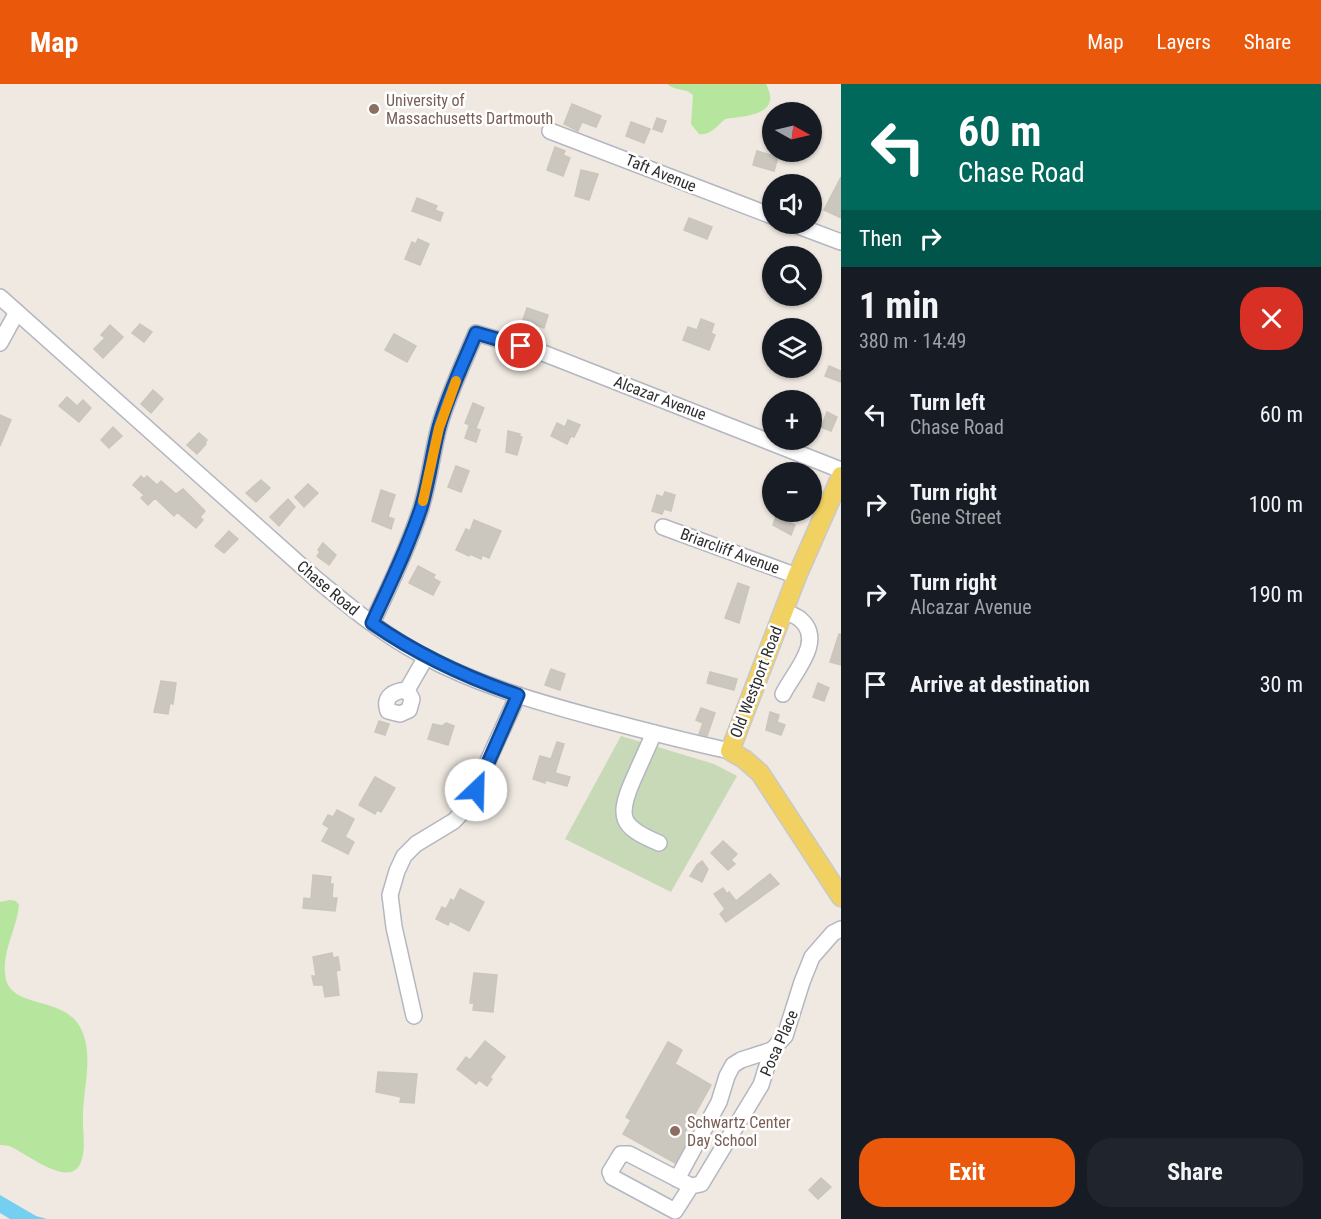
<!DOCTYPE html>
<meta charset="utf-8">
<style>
body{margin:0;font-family:"Roboto Condensed",sans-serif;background:#20242c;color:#f1f3f6;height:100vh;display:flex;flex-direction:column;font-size:22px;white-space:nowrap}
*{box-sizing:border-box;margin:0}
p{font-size:20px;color:#9ea1a6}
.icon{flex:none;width:33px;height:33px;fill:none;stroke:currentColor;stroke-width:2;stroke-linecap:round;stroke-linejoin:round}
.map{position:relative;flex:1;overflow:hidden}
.drawer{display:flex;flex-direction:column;background:#171b24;width:480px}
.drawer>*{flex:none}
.top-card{background:#00695c;color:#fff;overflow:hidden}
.needle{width:39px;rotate:98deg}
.fabs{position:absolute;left:762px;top:18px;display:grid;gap:12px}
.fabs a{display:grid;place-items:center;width:60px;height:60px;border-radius:50%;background:#171b24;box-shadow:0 2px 4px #0004;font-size:30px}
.pin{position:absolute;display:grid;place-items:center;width:51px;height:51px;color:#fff;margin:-26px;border:3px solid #fff;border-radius:50%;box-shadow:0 2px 6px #0007}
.me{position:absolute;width:66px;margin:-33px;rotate:24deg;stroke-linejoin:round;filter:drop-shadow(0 0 4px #0008)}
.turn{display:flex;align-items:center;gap:21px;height:126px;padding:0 18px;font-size:27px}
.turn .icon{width:78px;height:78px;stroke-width:2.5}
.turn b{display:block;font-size:42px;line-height:51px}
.then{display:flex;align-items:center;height:57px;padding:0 18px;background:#0003;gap:12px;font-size:22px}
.round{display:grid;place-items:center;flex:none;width:63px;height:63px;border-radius:24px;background:#20242c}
.overview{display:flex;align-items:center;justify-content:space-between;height:102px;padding:0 18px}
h1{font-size:36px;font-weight:700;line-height:45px}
.button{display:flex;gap:12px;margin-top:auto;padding:12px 18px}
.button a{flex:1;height:69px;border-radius:24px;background:#ea580c;color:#fff;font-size:24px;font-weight:700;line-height:69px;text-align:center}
.button a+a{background:#20242c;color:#f1f3f6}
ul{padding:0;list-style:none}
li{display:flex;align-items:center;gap:18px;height:90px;padding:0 18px}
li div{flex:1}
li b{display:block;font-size:22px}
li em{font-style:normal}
header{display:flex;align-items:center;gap:36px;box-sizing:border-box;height:84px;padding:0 30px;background:#ea580c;color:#fff}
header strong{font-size:28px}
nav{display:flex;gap:33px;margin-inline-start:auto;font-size:21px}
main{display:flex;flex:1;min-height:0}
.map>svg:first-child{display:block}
</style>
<header>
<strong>Map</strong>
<nav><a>Map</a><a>Layers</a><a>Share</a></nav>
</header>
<main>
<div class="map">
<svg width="841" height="1135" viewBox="0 0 841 1135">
<rect width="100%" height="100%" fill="#efe9e1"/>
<g fill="#b6e59e">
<path d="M667,0H766C783,32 744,32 725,35C717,42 710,52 699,50L691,40L693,11C686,4 675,7 667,0Z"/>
<path d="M10,816L16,817L19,821C17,846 0,869 6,896C15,926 67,911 82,947C94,975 82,1008 83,1037C83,1051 86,1065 81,1078C70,1107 24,1067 9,1062C8,1062 1,1061 0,1061V818Z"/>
</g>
<polygon fill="#c8d9b8" points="621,652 714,680 737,692 671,808 565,755"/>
<polygon fill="#75cff0" points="0,1111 36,1132 47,1135 10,1135 0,1129"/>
<g fill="#cbc7bf" stroke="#cbc5ba" stroke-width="1.5">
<polygon points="572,20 601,32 596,43 582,38 578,47 564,40"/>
<polygon points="657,34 666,37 662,48 653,45"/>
<polygon points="631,38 650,45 644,59 626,52"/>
<polygon points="555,63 565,67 563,71 570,74 563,92 547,86"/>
<polygon points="757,67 778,73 774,87 753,81"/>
<polygon points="581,86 598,90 589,116 575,112"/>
<polygon points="841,93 841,134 824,126"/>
<polygon points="417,114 437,122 435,126 443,129 440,137 412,127"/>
<polygon points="689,134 712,143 707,155 684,146"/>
<polygon points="418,155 429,160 420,181 405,175 412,158 416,160"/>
<polygon points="527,224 548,231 544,244 523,236"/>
<polygon points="701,235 714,240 711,249 715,251 709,266 683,256 688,243 697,246"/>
<polygon points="140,240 152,248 144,258 132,249"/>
<polygon points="110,241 123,253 103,274 94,265 105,254 101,251"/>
<polygon points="394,250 416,262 407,278 385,266"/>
<polygon points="829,282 841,287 841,298 825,292"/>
<polygon points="153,306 163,315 151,329 141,320"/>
<polygon points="67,313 77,322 83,316 91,324 79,338 59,322"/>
<polygon points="473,319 484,324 476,344 465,339"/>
<polygon points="827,328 837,333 831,347 821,343"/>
<polygon points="0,331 11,336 0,362"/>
<polygon points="568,336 580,341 574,353 571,352 567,360 551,352 557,339 565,343"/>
<polygon points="469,342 480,346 476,358 465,354"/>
<polygon points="113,343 122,352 109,364 101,356"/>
<polygon points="508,347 520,350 519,352 522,353 517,371 506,368"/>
<polygon points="199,349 207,356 205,359 206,360 197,370 187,361"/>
<polygon points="456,382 469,387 461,408 448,403"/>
<polygon points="141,392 144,395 147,392 157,401 161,397 176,410 183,405 205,427 200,433 203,436 196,444 177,428 174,432 155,414 148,421 141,414 144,411 133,401"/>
<polygon points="261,396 270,404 256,418 246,409"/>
<polygon points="308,400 318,409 304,423 295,413"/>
<polygon points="381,406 395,411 388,433 394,435 391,445 372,437"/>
<polygon points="665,408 675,411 671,427 664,425 662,430 652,427 657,411 663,413"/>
<polygon points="288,415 295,423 279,442 270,433"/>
<polygon points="776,432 795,441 791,451 773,441"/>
<polygon points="474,436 501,447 489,474 482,471 481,475 470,470 469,472 456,466 466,445 470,447"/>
<polygon points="229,447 238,455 224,469 215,462"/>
<polygon points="323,459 336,471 329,481 317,472 320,468 318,466"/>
<polygon points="418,482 435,491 433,494 440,498 433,511 409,499"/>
<polygon points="738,499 749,503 739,539 725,534"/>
<polygon points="839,550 841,550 841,581 830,578"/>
<polygon points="551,585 565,590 560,606 545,601"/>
<polygon points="710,588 737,595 734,606 707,599"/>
<polygon points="161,597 176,599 173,620 170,619 168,630 154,628"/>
<polygon points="818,599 829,604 824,617 813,613"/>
<polygon points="701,624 715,629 707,652 699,650 703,639 696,636"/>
<polygon points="770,628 779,631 777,638 785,641 781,651 766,646"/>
<polygon points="379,637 389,640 385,651 375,648"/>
<polygon points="446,639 454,642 448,661 428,655 433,640 442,642"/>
<polygon points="557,658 564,660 555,689 570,693 567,702 545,696 545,699 533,695 540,672 551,675"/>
<polygon points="375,693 395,704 381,728 377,726 375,730 359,721"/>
<polygon points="337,726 354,735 345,753 354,758 348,770 322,757 329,744 323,740 328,731 333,733"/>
<polygon points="723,757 737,770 731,776 735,780 728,786 711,769"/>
<polygon points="702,777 708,785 702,798 690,792 697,781"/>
<polygon points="770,790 779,800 726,838 720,830 725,825 714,810 723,804 727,810 729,808 736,817"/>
<polygon points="313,791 331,793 330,800 333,800 332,814 337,814 335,827 303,824 304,814 311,815"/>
<polygon points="460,805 484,818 469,847 450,837 448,841 436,835 442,823 446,825 451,815 454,817"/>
<polygon points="332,869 333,874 338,873 340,886 336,887 339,911 325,913 323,901 314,901 312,892 316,892 313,873"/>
<polygon points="474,889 497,891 493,928 473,926 474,919 470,919"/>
<polygon points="485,957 505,973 490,993 492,995 487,1002 479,996 476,1000 457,985 466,973 470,976"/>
<polygon points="668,958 682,966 675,980 711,1001 684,1050 689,1053 675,1079 623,1050 631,1036 626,1033"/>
<polygon points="378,988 417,990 414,1019 400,1018 401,1013 376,1008"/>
<polygon points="821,1094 831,1103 818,1115 809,1106"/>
</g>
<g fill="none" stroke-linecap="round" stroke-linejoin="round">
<defs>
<g id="minor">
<polyline points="550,47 772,132"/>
<polyline points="793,140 841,158"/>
<path d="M0,213L315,494C349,522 383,551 422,571C475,600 534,617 593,633C638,645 684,657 730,667"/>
<polyline points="0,259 17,228"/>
<polyline points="663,443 797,492"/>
<path d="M372,539C390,502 408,464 421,424C429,398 432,370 439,343C448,311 463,280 476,249L543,269L841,386"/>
<path d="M407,606L412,615L409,626L400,630L388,627C383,612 394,607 407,606L426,573"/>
<path d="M783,610C793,589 826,557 800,535C796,532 789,529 783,527"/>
<path d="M654,649C647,665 640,680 633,696C617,733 620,743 659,759"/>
<polyline points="414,932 394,843 390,811 397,787 404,772 416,760 454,737 467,723 518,611"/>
<polyline points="677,1095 719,1018 727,992 733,981 741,976 772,966"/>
<polyline points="691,1102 675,1127 612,1093 610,1088 621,1070 629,1070 691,1102 701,1100 761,1001 772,966 785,952 802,898 812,873 833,849 841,845"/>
</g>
<polyline id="major" points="841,392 797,492 730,667 744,675 760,689 841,813"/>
</defs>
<use href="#minor" stroke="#b4b7c1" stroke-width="18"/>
<use href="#major" stroke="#c9c9c9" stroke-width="21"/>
<use href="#minor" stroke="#fff" stroke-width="15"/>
<use href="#major" stroke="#f2d163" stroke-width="18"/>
</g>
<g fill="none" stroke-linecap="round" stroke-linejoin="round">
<defs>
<path id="route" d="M476,706L518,611C465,593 418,571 372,539C389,502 408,464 421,424C429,398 432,370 439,343C448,311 463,280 476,249L521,262"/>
</defs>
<use href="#route" stroke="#114b97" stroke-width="15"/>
<use href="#route" stroke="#1a73e8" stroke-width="10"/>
<polyline stroke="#f59e0b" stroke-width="10" points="423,417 439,344 456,297"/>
</g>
<g fill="#8d6e63" stroke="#fff" stroke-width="2">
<circle cx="374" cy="25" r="6"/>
<circle cx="675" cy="1047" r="6"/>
</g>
<g text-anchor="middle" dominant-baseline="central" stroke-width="5" stroke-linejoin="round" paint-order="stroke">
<g font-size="16" fill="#785e54" stroke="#fff" text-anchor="start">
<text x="386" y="16">University of<tspan x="386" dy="18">Massachusetts Dartmouth</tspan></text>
<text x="687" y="1038">Schwartz Center<tspan x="687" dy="18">Day School</tspan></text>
</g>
<g font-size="16" fill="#2e2e2e" stroke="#fff">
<text transform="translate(661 89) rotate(22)">Taft Avenue</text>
<text transform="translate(660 314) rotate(21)">Alcazar Avenue</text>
<text transform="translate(730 467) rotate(20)">Briarcliff Avenue</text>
<text transform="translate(328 504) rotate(40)">Chase Road</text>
<text transform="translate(756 598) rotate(-69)">Old Westport Road</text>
<text transform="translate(779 959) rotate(-66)">Posa Place</text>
</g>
</g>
</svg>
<div class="fabs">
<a><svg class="needle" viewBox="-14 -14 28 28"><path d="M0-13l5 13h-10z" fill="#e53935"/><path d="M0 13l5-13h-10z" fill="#9ea1a6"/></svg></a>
<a><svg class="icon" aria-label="sound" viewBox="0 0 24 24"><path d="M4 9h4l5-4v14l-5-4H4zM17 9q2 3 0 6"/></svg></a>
<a><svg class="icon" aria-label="search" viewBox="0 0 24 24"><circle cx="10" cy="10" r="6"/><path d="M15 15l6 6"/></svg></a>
<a><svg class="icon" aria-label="layers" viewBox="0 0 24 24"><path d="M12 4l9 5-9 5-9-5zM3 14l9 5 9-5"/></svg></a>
<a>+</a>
<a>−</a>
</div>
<div class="pin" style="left:521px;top:262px;background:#d93025"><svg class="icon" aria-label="arrive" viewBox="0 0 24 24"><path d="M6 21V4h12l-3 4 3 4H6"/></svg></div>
<svg class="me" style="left:476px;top:706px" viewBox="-20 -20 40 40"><circle r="19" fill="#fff"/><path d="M0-13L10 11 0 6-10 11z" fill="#1a73e8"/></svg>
</div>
<section class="drawer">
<div class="top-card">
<div class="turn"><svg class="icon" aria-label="left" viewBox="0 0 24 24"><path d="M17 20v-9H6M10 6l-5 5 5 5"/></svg><div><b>60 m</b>Chase Road</div></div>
<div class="then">Then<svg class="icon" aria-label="right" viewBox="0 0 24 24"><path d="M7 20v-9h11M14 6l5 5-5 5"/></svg></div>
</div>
<div class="overview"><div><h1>1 min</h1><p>380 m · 14:49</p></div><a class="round" style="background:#d93025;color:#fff"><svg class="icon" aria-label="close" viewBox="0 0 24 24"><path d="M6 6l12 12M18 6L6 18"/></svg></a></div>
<ul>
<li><svg class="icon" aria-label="left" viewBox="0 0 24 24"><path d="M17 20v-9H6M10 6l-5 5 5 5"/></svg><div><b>Turn left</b><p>Chase Road</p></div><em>60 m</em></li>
<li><svg class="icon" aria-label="right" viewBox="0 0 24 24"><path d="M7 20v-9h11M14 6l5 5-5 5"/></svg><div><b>Turn right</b><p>Gene Street</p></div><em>100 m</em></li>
<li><svg class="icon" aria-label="right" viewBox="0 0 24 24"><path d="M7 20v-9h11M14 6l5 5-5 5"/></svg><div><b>Turn right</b><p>Alcazar Avenue</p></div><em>190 m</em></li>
<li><svg class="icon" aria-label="arrive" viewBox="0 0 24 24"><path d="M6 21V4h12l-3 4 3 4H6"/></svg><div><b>Arrive at destination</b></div><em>30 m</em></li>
</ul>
<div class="button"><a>Exit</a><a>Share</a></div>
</section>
</main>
